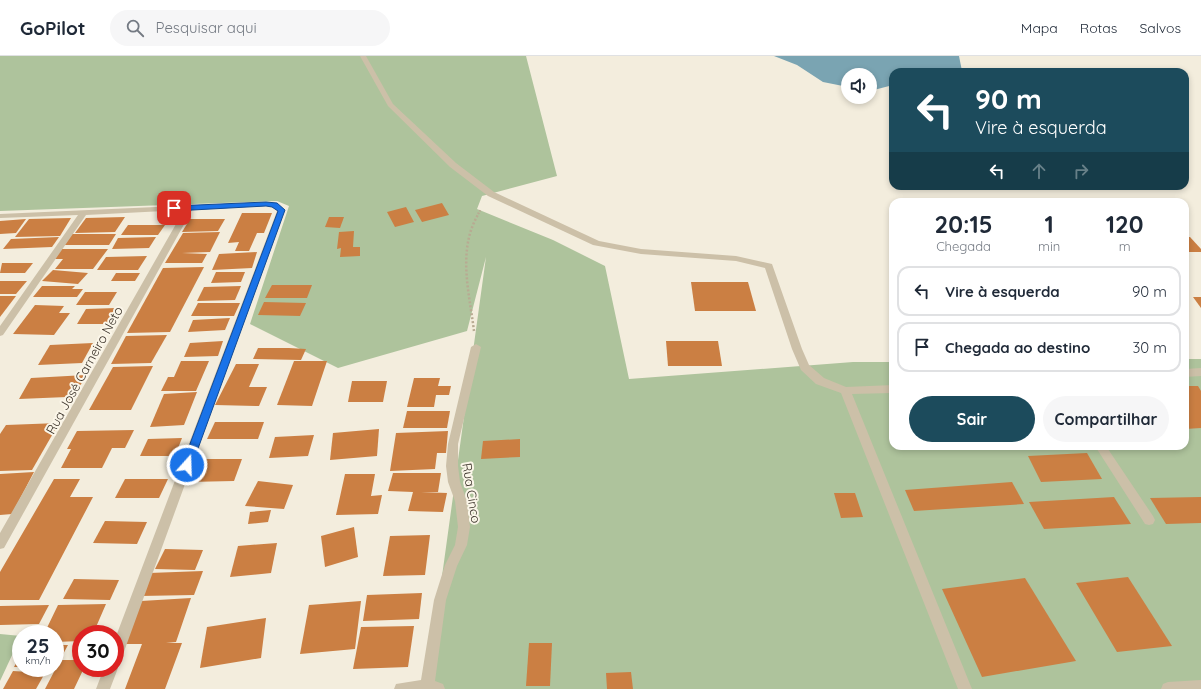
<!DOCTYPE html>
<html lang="pt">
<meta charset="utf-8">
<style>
body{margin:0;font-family:Quicksand,sans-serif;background:#f6f6f7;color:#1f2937;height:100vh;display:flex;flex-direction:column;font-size:15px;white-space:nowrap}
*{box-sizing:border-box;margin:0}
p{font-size:13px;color:#747a83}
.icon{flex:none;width:22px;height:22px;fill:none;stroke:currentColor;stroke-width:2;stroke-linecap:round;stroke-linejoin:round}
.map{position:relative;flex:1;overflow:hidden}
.drawer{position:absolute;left:889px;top:142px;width:300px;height:252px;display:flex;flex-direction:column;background:#fff;border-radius:12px;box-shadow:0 2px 6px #0003}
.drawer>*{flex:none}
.banner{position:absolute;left:889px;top:12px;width:300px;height:122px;border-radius:12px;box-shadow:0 2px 6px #0003;background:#1c4b5c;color:#fff;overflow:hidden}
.fabs{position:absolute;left:841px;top:12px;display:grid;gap:8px}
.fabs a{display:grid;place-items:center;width:36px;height:36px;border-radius:50%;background:#fff;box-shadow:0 2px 6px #0003;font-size:20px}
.speed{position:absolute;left:12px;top:569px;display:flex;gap:8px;font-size:20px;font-weight:700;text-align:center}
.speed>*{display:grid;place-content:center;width:52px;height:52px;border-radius:50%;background:#fff;box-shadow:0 2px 6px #0003;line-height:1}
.speed small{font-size:10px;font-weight:400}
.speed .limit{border:6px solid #d22;background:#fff;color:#111}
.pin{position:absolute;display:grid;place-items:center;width:34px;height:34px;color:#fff;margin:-17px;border-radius:8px;box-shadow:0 2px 6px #0006}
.me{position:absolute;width:44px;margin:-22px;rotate:20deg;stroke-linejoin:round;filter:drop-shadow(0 0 3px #0008)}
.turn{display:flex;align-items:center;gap:14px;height:84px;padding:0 20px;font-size:18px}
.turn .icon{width:52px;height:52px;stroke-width:2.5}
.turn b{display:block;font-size:28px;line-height:34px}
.lanes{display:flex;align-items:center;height:38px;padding:0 20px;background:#0003;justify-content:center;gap:20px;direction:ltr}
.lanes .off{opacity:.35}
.eta{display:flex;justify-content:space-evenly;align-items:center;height:68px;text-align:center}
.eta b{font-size:24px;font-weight:700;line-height:28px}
.button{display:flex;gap:8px;margin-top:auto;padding:8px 20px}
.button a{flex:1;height:46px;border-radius:24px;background:#1c4b5c;color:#fff;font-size:16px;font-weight:700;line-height:46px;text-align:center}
.button a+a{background:#f6f6f7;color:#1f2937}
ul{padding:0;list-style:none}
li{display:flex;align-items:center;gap:12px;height:50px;margin:0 8px 6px;padding:0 12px;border:2px solid #e0e1e3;border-radius:12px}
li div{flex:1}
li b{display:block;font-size:15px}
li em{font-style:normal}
header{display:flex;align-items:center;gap:24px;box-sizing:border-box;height:56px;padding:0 20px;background:#fff;border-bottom:1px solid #e0e1e3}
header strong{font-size:19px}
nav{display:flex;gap:22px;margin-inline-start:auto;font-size:14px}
.search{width:280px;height:36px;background:#f6f6f7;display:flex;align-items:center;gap:10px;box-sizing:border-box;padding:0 14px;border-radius:22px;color:#747a83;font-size:15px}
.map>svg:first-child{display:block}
</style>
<header>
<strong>GoPilot</strong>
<div class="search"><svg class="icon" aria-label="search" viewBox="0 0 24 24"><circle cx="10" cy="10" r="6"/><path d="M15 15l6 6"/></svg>Pesquisar aqui</div>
<nav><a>Mapa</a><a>Rotas</a><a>Salvos</a></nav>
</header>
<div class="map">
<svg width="1201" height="633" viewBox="0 0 1201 633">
<rect width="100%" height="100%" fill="#f3eddd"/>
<g fill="#aec39c">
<polygon points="0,0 526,0 557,120 482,140 477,153 553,184 605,210 629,323 853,306 893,306 893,390 1185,390 1185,303 1201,303 1201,633 430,633 435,571 486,201 467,275 338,312 250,268 289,150 277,145 0,155"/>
<polygon points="0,578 21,580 0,625"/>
</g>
<polygon fill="#7aa4b2" points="774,0 959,0 962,15 893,16 893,29 870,35 870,19 848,19 848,31 823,26 797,9"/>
<g fill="#cb7f43">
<polygon points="442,147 449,159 422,166 415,154"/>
<polygon points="406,151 414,166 395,171 387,156"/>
<polygon points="242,157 272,157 264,177 257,177 249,195 235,195 239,186 228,187"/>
<polygon points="125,161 115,176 75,177 86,162"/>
<polygon points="329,161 344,161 340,172 325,171"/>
<polygon points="71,162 60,180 15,181 29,163"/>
<polygon points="26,163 16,177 0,178 0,165"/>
<polygon points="190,163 225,163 218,175 182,176"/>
<polygon points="128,169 165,169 158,179 121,179"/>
<polygon points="354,175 353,191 360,191 360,200 340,201 341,192 337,193 339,176"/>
<polygon points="220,176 210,196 182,197 207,198 202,207 165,207 183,177"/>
<polygon points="70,178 116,178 109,189 62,189"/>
<polygon points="59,181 52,191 3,193 11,183"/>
<polygon points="156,181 149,192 112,193 118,182"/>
<polygon points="1185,181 1190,181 1201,193 1201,196 1185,196"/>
<polygon points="59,193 108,193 93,213 55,213 63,203 52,203"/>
<polygon points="257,196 252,212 212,214 219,198"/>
<polygon points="147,200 138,214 97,214 106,201"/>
<polygon points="2,207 33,207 25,217 0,217"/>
<polygon points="204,211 170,276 127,277 163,212"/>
<polygon points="53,214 88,217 78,228 42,225"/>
<polygon points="216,216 245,216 241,226 211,227"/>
<polygon points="116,217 140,217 135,225 111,225"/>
<polygon points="0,225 27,225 16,238 0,238"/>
<polygon points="691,226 748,226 756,255 695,255"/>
<polygon points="272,229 312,229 307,242 265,242"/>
<polygon points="42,230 75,230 72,233 83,233 77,241 33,241"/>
<polygon points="241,230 235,244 197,245 204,231"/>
<polygon points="85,236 117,236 109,249 76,249"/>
<polygon points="0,240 16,240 0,261"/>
<polygon points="1193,241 1201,241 1201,252"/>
<polygon points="264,246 306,247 300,260 258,259"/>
<polygon points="198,247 240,247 234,260 191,260"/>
<polygon points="35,249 64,250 59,257 70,257 54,279 13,278"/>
<polygon points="116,252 107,268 77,268 86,253"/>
<polygon points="230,262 225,274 188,276 193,264"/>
<polygon points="167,279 151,307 111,308 126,280"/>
<polygon points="223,285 218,300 184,301 190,287"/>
<polygon points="666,285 718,285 722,310 668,310"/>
<polygon points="93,287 82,307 38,309 50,289"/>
<polygon points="258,292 289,292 306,293 301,304 253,303"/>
<polygon points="181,305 209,305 196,335 161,335 168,321 174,321"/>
<polygon points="294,305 327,305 312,350 277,349"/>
<polygon points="236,308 259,308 249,331 267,331 259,350 215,349"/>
<polygon points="153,310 131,354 89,354 113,311"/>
<polygon points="86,319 72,345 65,345 67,341 19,343 31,322"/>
<polygon points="414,322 440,322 438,330 451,330 449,339 436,339 434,351 407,351"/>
<polygon points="352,325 387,325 383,346 348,346"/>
<polygon points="1185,330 1198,330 1201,335 1201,372 1185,373"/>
<polygon points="197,336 184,369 150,371 164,338"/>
<polygon points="407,355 450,355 447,372 403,372"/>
<polygon points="215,366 264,366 258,383 207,383"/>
<polygon points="59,367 32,414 0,415 0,378 6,369"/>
<polygon points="379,373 377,400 330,404 333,377"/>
<polygon points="134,374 125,392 112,392 102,412 61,412 71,393 67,393 77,375"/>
<polygon points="448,375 446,397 437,397 435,413 390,415 396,377"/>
<polygon points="314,379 308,400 269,402 275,381"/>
<polygon points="182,382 175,400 140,400 148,383"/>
<polygon points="520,383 520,401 481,403 483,385"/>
<polygon points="1087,397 1102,423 1041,426 1028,400"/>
<polygon points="197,403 242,403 234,425 188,426"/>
<polygon points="34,416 12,458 0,459 0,418"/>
<polygon points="393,417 441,417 438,436 421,436 447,437 443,456 408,455 413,436 388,435"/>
<polygon points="345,418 375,418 371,440 382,439 378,458 336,459"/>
<polygon points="54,423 80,423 70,441 93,441 39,544 0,544 0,516"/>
<polygon points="125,423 168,423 159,442 115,442"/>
<polygon points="258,425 293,429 284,453 245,450"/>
<polygon points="1012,426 1024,448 914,455 905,434"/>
<polygon points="834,437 855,437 863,461 841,462"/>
<polygon points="1114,441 1131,468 1044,473 1029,446"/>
<polygon points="1201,441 1201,467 1166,468 1150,442"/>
<polygon points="271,454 268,466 248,468 250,456"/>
<polygon points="105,465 147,466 137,488 93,487"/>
<polygon points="354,471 358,501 325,511 321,480"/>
<polygon points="430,479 425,519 383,520 390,480"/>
<polygon points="277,487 271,517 230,521 238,490"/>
<polygon points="165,493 203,494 195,514 155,513"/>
<polygon points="203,515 194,539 140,540 149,517"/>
<polygon points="1128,521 1172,590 1117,596 1076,527"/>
<polygon points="1025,522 1076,605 982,621 942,533"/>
<polygon points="74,523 119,524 110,544 63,543"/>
<polygon points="422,537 419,563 363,565 367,539"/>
<polygon points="191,542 176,586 166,587 182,587 165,633 125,633 142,588 124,588 141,545"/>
<polygon points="361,545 355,593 300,598 309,549"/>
<polygon points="106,548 93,578 81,578 81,585 55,586 55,578 44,578 58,549"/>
<polygon points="49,549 39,568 0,569 0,550"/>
<polygon points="266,562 261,602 200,612 207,571"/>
<polygon points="414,570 408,611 353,613 361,571"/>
<polygon points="529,587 552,587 550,630 526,630"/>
<polygon points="55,589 68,589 60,604 81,604 81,612 84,612 74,633 45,633 56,612"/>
<polygon points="21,598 21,611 14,611"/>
<polygon points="13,615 45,617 36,633 3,633"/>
<polygon points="631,616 633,633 607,633 606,617"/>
</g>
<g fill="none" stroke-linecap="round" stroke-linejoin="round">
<polyline stroke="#b8aa92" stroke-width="2" stroke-dasharray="1.5 1.5" stroke-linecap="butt" points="478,158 481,153"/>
<path stroke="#b8aa92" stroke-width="2.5" stroke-dasharray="2 2" stroke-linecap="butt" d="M474,275C469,235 457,193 479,157"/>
<g fill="#ccc0a8" fill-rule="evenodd">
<polygon points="360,0 366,0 393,48 456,107 494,136 599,185 641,193 736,200 772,208 802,293 809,309 824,322 846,331 893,329 893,337 852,338 972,633 958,633 841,337 816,328 801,314 792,293 765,212 736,205 641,198 593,189 488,140 450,111 388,50"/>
<polygon points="266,146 277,147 285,154 122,601 120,606 116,607 118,612 110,633 96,633 104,612 115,612 115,583 277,155 272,151 266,150 192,154 4,492 0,493 0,477 184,154 86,159 3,279 0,280 0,270 78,159 0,162 0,158"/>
<polygon points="476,288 481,291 458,388 458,410 460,426 467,445 470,471 467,489 457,510 446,544 435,625 443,628 445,633 394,633 396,628 421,624 434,544 445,509 455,489 458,471 455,445 448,426 446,410 448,388 471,291"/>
<polygon points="1201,312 1201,320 1185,321 1185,313"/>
<polygon points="1095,390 1106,390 1153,460 1155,464 1153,468 1149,469 1145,468"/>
<polygon points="1201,624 1201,633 1161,633 1163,628 1168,626"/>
</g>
</g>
<polygon fill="#1a73e8" stroke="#114b97" points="266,146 277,147 285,154 192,409 187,413 182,409 278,155 272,151 266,150 174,155 170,152 174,150"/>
<g text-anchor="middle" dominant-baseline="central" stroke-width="4" stroke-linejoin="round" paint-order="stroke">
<g font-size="13" fill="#393128" stroke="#fbf6e9">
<text transform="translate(84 314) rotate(-61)">Rua José Carneiro Neto</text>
<text transform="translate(472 437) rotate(81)">Rua Cinco</text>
</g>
</g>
</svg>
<div class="fabs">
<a><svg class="icon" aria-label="sound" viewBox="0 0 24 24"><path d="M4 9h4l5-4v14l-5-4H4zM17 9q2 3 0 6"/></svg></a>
</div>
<div class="speed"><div>25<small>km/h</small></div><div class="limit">30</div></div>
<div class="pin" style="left:174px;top:152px;background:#d93025"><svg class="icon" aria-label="arrive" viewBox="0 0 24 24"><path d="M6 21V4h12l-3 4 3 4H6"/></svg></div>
<svg class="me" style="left:187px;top:409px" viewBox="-20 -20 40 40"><circle r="17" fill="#1a73e8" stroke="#fff" stroke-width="3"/><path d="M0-11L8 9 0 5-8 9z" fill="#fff"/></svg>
<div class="banner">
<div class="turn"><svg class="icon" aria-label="left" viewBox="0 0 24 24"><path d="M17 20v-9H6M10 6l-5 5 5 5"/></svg><div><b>90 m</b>Vire à esquerda</div></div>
<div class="lanes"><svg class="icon" aria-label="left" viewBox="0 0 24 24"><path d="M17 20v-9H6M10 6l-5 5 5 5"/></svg><svg class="icon off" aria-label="ahead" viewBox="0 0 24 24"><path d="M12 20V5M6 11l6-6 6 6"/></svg><svg class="icon off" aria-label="right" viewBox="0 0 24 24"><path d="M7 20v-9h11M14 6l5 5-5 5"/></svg></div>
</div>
<section class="drawer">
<div class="eta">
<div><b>20:15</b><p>Chegada</p></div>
<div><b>1</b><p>min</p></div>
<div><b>120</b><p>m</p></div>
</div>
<ul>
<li><svg class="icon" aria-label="left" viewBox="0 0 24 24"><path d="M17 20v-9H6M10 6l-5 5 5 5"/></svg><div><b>Vire à esquerda</b></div><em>90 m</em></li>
<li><svg class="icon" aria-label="arrive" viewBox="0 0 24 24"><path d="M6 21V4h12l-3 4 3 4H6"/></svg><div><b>Chegada ao destino</b></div><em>30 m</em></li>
</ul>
<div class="button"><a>Sair</a><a>Compartilhar</a></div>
</section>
</div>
